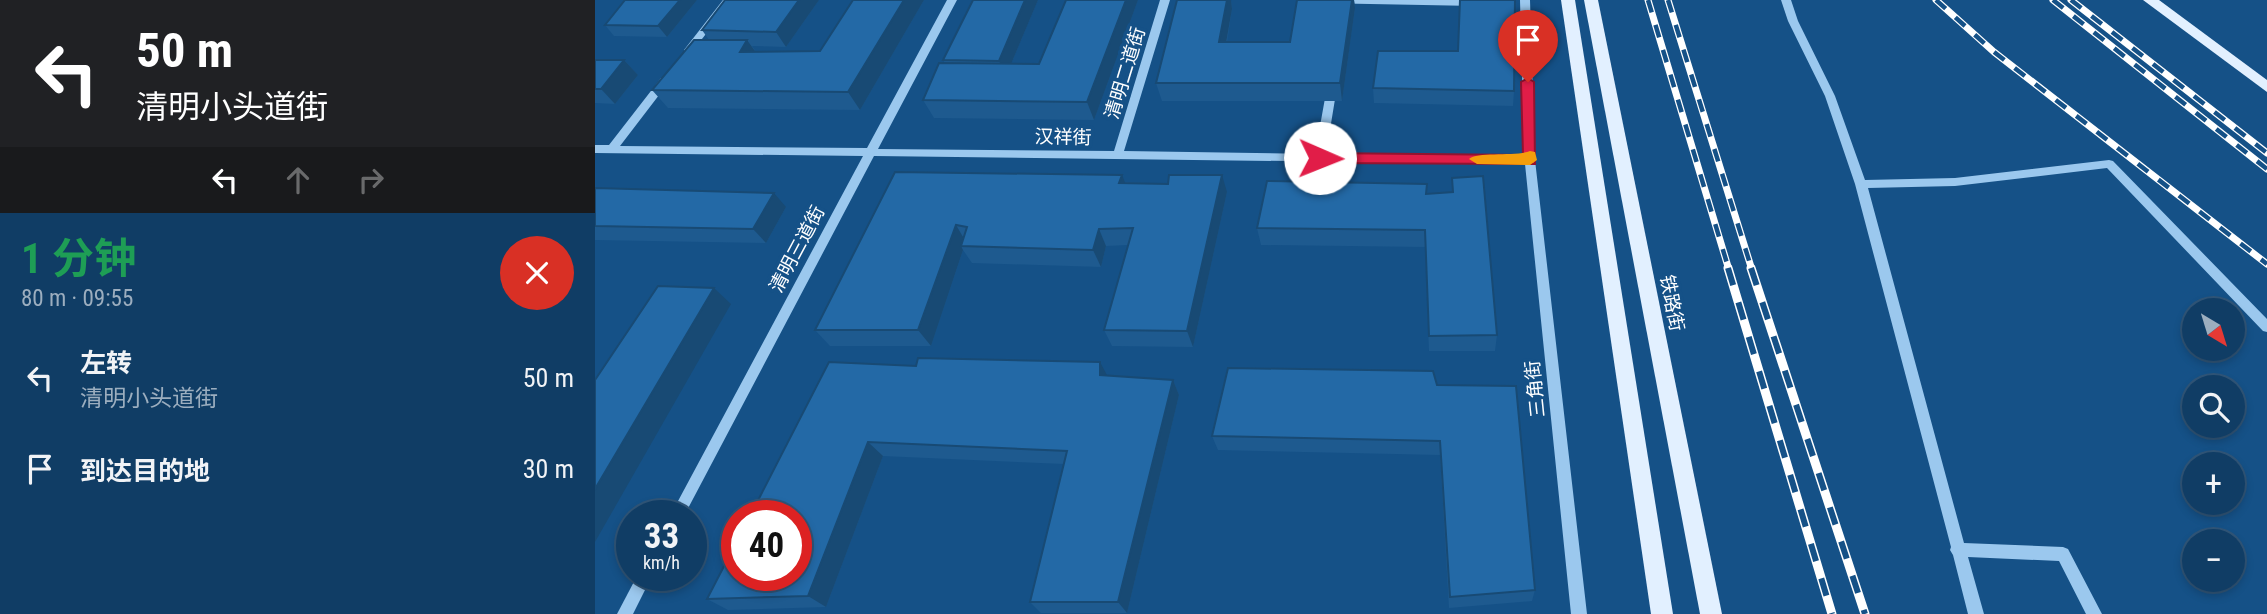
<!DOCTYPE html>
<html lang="zh">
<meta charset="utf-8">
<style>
body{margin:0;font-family:"Roboto Condensed","Noto Sans SC",sans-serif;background:#1e486e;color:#f1f3f6;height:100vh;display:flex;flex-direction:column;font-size:26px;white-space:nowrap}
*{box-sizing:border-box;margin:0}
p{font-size:23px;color:#9caebf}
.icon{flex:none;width:38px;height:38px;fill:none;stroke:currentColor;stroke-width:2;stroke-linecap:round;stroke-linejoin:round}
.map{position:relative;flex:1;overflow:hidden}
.drawer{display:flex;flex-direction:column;background:#103d65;width:595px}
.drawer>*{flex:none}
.hud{background:#202124;color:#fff;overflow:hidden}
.needle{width:46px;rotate:142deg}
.fabs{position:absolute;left:1587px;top:298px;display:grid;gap:14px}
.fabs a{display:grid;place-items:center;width:63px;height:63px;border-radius:50%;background:#103d65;box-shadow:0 4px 10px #0003,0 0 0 2px #305679;font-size:35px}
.speed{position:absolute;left:21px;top:500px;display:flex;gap:14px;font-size:35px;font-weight:700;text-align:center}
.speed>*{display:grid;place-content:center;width:91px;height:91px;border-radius:50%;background:#103d65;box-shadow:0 4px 10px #0003,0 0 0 2px #305679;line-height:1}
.speed small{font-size:18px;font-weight:400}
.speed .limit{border:10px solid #d22;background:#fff;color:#111}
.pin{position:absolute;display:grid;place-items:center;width:60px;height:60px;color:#fff;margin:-72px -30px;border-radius:50% 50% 50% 0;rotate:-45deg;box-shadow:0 0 7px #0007}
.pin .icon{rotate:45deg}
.me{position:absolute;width:77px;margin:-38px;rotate:91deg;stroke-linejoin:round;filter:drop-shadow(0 0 5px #0008)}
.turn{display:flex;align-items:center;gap:24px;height:147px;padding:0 21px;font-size:32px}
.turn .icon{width:91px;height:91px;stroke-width:2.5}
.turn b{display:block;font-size:49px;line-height:60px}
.lanes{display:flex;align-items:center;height:66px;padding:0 21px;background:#0003;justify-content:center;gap:35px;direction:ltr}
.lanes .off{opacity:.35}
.round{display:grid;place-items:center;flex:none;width:74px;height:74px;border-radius:37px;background:#1e486e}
.overview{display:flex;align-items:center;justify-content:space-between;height:119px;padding:0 21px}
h1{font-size:42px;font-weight:700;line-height:52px;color:#1e9e55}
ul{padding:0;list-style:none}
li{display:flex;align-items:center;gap:21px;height:91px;padding:0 21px}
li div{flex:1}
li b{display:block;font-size:26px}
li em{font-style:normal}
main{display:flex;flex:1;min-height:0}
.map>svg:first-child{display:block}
</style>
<main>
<section class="drawer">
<div class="hud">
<div class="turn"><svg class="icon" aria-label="left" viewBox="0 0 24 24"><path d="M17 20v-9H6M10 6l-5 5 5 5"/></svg><div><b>50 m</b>清明小头道街</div></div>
<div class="lanes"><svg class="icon" aria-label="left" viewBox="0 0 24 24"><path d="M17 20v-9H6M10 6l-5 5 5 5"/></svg><svg class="icon off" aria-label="ahead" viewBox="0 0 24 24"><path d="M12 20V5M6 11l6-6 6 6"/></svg><svg class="icon off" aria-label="right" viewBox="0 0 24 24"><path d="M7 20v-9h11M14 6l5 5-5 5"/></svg></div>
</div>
<div class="overview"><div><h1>1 分钟</h1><p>80 m · 09:55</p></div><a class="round" style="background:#d93025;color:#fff"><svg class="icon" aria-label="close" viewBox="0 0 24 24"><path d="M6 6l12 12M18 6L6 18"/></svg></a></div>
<ul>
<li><svg class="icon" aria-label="left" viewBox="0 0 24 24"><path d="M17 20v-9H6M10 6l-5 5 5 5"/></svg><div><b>左转</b><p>清明小头道街</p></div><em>50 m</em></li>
<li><svg class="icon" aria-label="arrive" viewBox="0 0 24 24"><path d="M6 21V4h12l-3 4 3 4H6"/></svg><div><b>到达目的地</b></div><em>30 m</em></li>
</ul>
</section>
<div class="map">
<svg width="1672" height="614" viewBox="0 0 1672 614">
<rect width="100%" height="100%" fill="#155187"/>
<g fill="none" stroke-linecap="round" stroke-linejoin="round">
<g fill="#9bc8ee" fill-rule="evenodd">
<polygon points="128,0 138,0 95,54 89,54 89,50"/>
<polygon points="352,0 362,0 283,149 519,151 565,0 575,0 529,151 720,154 732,87 737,84 742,87 731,154 929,156 925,0 935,0 940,160 992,614 976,614 930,164 279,156 89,516 75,516 268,156 0,153 0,145 14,145 66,78 74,78 74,82 25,146 272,148"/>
<polygon points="717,0 881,0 886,3 881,6 722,3"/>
<polygon points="1186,0 1196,0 1203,21 1240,96 1270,180 1360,178 1514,160 1518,161 1672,319 1672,332 1668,331 1512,168 1360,186 1273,188 1369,543 1468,547 1473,549 1507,614 1491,614 1464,561 1373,557 1389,614 1373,614 1358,555 1355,550 1356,547 1260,184 1230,96 1193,21"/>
<polygon points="42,576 57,576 38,614 22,614"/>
</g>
<g fill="#e2f0ff" fill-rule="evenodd">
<polygon points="966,0 980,0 1078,614 1056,614"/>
<polygon points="989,0 1003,0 1127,614 1105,614"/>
<polygon points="1548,0 1564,0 1672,80 1672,92"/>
</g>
<defs>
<g id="rail-far1">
<polyline points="1053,0 1134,270"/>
<polyline points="1073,0 1157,270"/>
<polyline points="1341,0 1399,52 1672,264"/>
<polyline points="1458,0 1672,169"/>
<polyline points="1476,0 1672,153"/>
</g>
<g id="rail">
<polyline points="1133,268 1237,614"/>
<polyline points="1156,268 1270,614"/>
</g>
</defs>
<use href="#rail-far1" stroke="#fff" stroke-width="7"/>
<use href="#rail" stroke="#fff" stroke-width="9"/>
<use href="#rail-far1" stroke="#155187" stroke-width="4.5" stroke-dasharray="13" stroke-linecap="butt"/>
<use href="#rail" stroke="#155187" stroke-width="6" stroke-dasharray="18" stroke-linecap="butt"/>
</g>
<g fill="#1e5a8f">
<polygon points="30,0 102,0 72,37 19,36 10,25"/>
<polygon points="130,0 224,0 191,47 157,46 161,52 225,51 258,0 329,0 265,110 73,108 57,90 114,40 107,30"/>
<polygon points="443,0 416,64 444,64 471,0 543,0 499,120 339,118 328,100 350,63 348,60"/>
<polygon points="582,0 636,0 637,9 632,42 695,42 702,0 759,0 760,8 747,101 567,101 561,83"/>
<polygon points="863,51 919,91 918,106 779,103 778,88"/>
<polygon points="0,60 29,60 43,75 20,104 0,103"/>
<polygon points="300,172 573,184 632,192 598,347 517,346 509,330 533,245 511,246 506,267 377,263 368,250 336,346 235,346 220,330"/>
<polygon points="857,178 902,335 900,351 834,351 830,247 666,245 662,228 832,184 832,194 857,192"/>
<polygon points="0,188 191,207 171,243 0,240"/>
<polygon points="234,362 512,375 578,380 584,395 532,613 446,613 435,602 469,464 288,456 231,607 133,610 112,599"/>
<polygon points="842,385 940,590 937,601 854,608 845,455 623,450 617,436"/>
</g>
<g fill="#184a74">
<polygon points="85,0 102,0 72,37 63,26"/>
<polygon points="204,0 224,0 191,47 181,32"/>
<polygon points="309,0 329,0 265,110 253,92"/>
<polygon points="430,0 443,0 411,76 404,61"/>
<polygon points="531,0 543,0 499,120 492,102"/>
<polygon points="632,0 636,0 637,9 628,60 624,42"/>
<polygon points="757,0 759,0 760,8 747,101 745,83"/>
<polygon points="152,40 165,58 145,52"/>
<polygon points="29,60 43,75 20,104 6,89"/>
<polygon points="527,175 534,192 524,183"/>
<polygon points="627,175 632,192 598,347 592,331"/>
<polygon points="179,193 191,207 171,243 158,229"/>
<polygon points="361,225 371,242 366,246 368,250 336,346 323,330"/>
<polygon points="504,229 511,246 506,267 498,250"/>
<polygon points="119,288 136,304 0,542 0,489"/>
<polygon points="505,362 513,377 505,375"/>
<polygon points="578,380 584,395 532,613 523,602"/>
<polygon points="273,442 288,456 231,607 213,596"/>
</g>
<g fill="#2369a6" stroke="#184a74" stroke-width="2">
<polygon points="30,0 85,0 63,26 10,25"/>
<polygon points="130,0 204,0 181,32 107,30"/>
<polygon points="258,0 309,0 253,92 57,90 99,40 152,40 145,52 225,51"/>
<polygon points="378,0 430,0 404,61 348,60"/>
<polygon points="471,0 531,0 492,102 328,100 344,63 444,64"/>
<polygon points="582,0 632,0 624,42 695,42 702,0 757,0 745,83 561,83"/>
<polygon points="865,0 920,0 919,91 778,88 783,51 863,51"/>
<polygon points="0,60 29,60 6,89 0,89"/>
<polygon points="300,172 527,175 524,183 573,184 574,175 627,175 592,331 509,330 538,228 504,229 498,250 366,246 372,227 361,225 323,330 220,330"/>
<polygon points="888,176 902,335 834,336 830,230 662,228 672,181 832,184 831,194 858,192 857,178"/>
<polygon points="0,188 179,193 158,229 0,226"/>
<polygon points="63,286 119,288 0,489 0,380"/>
<polygon points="323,358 505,362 505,375 578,380 523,602 435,602 472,451 273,442 213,596 112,599 142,541 142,576 201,576 201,516 155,516 234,362 321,366"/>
<polygon points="633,368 838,371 842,385 921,386 940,590 855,597 845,441 617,436"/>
</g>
<polygon fill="#e11d48" stroke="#92132f" stroke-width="2" points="933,78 939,82 940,164 725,163 718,158 725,153 928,155 926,82"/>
<path fill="#f59e0b" d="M935,151L940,152L942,160L935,165L882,164L874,159C883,151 919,157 935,151Z"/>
<g text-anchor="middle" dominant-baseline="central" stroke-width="7" stroke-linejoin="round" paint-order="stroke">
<g font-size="19" fill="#fff" stroke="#155187">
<text transform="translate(530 73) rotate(-73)">清明二道街</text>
<text transform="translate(468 137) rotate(1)">汉祥街</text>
<text transform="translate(202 249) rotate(-62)">清明三道街</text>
<text transform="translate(1077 303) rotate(79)">铁路街</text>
<text transform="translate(940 389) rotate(-96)">三角街</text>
</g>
</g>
</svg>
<div class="fabs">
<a><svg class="needle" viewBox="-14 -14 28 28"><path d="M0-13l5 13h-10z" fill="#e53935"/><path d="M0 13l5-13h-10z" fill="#9caebf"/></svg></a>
<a><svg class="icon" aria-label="search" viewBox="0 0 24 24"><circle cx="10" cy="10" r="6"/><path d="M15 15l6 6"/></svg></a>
<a>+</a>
<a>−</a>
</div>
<div class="speed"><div>33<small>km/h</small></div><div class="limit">40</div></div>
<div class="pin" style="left:933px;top:82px;background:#d93025"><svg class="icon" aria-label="arrive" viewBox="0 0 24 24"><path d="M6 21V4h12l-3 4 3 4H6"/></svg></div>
<svg class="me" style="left:725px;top:158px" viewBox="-20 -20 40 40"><circle r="19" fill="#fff"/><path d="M0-13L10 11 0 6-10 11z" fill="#e11d48"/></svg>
</div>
</main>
